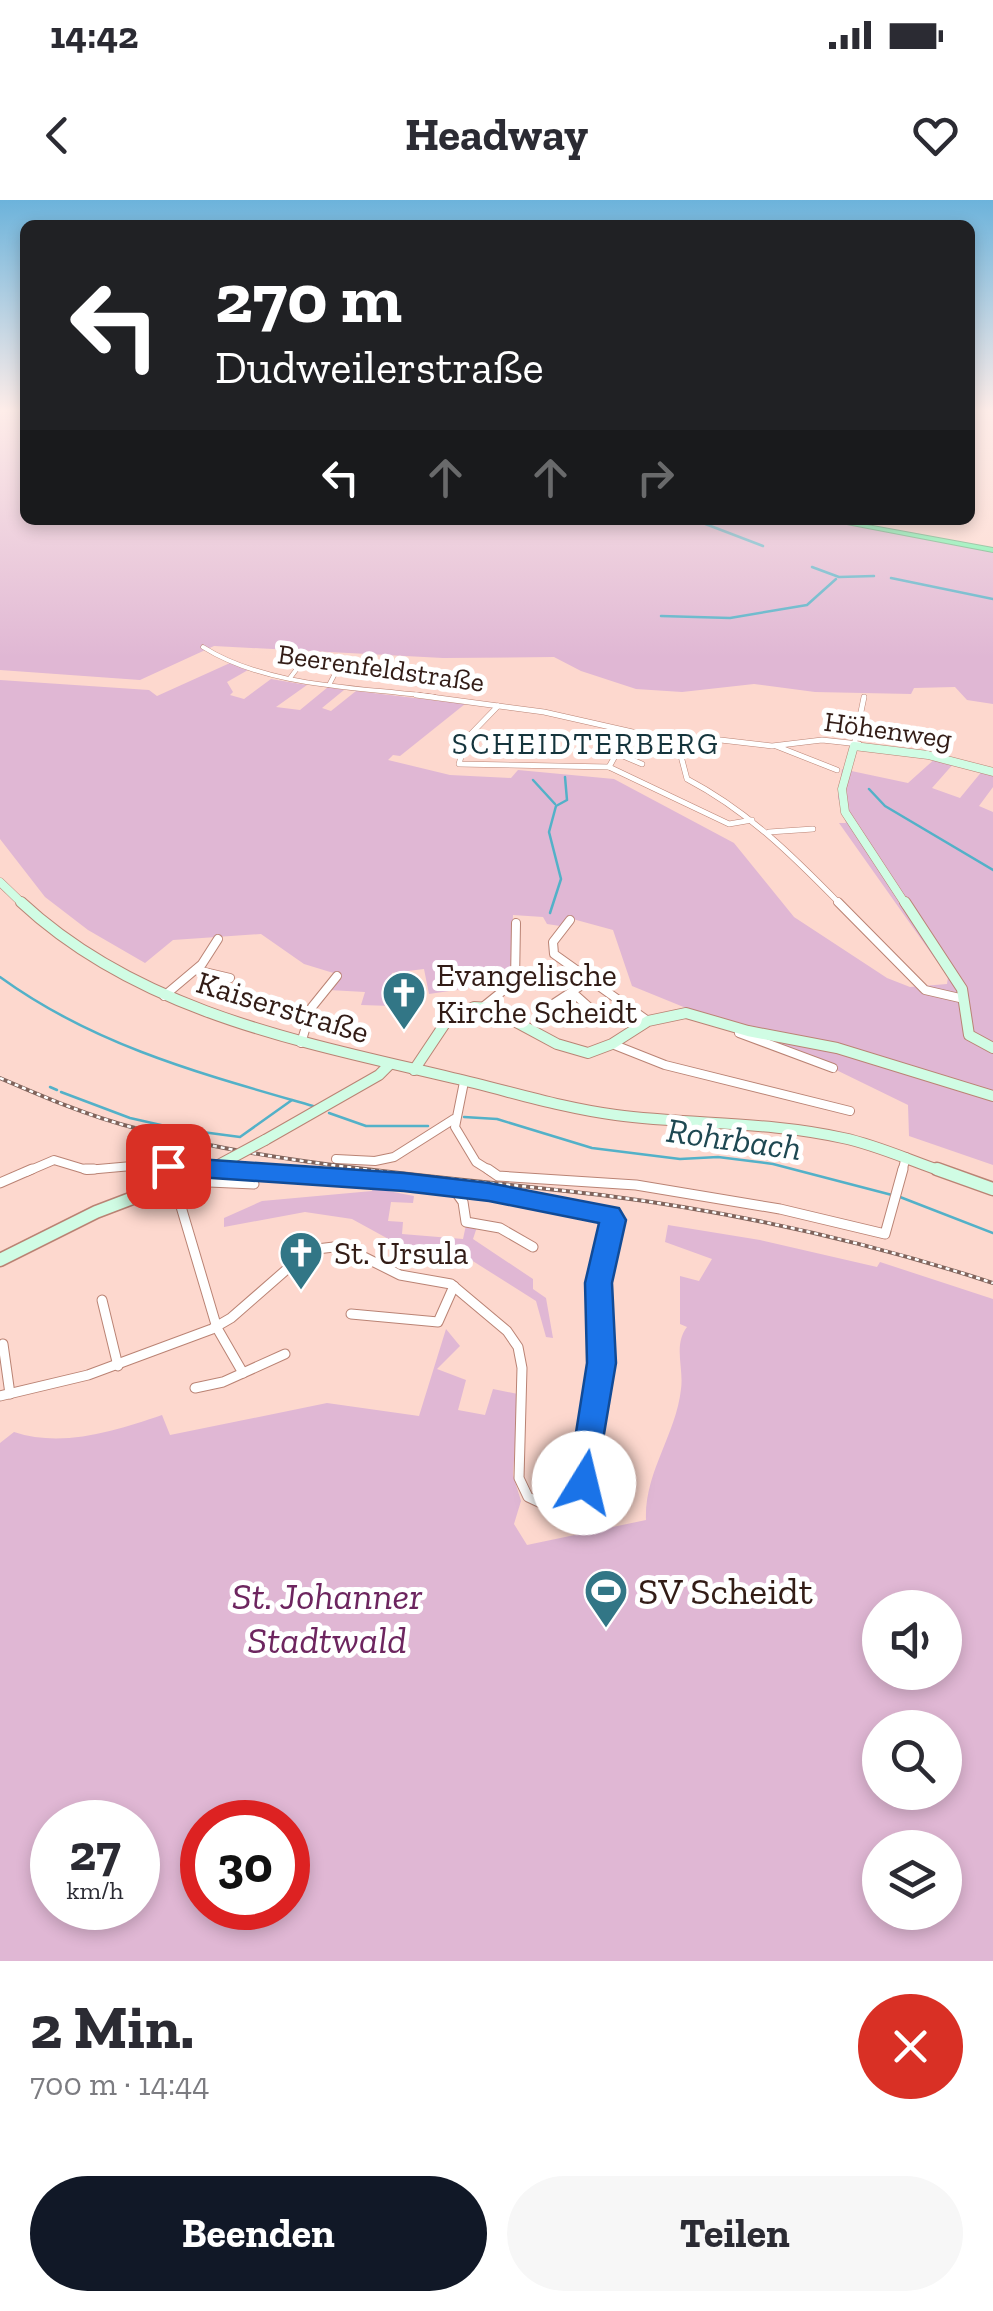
<!DOCTYPE html>
<html lang="de">
<meta charset="utf-8">
<style>
body{margin:0;font-family:"Zilla Slab",serif;background:#f7f7f7;color:#2b2b33;height:100vh;display:flex;flex-direction:column;font-size:38px;white-space:nowrap}
*{box-sizing:border-box;margin:0}
p{font-size:32px;color:#7c7c81}
.icon{flex:none;width:55px;height:55px;fill:none;stroke:currentColor;stroke-width:2;stroke-linecap:round;stroke-linejoin:round}
.map{position:relative;height:1761px;overflow:hidden}
.side{display:flex;flex-direction:column;background:#fff;flex:1}
.side>*{flex:none}
.hud{position:absolute;left:20px;top:20px;width:955px;height:305px;border-radius:15px;box-shadow:0 5px 15px #0003;background:#202124;color:#fff;overflow:hidden}
.buttons{position:absolute;left:862px;top:1390px;display:grid;gap:20px}
.buttons a{display:grid;place-items:center;width:100px;height:100px;border-radius:50%;background:#fff;box-shadow:0 5px 15px #0003;font-size:50px}
.speed{position:absolute;left:30px;top:1600px;display:flex;gap:20px;font-size:50px;font-weight:700;text-align:center}
.speed>*{display:grid;place-content:center;width:130px;height:130px;border-radius:50%;background:#fff;box-shadow:0 5px 15px #0003;line-height:1}
.speed small{font-size:25px;font-weight:400}
.speed .limit{border:15px solid #d22;background:#fff;color:#111}
.pin{position:absolute;display:grid;place-items:center;width:85px;height:85px;color:#fff;margin:-42px;border-radius:20px;box-shadow:0 5px 15px #0006}
.me{position:absolute;width:110px;margin:-55px;rotate:9deg;stroke-linejoin:round;filter:drop-shadow(0 0 8px #0008)}
.turn{display:flex;align-items:center;gap:35px;height:210px;padding:0 30px;font-size:45px}
.turn .icon{width:130px;height:130px;stroke-width:2.5}
.turn b{display:block;font-size:70px;line-height:85px}
.lanes{display:flex;align-items:center;height:95px;padding:0 30px;background:#0003;justify-content:center;gap:50px;direction:ltr}
.lanes .off{opacity:.35}
.round{display:grid;place-items:center;flex:none;width:105px;height:105px;border-radius:52px;background:#f7f7f7}
.headline{display:flex;align-items:center;justify-content:space-between;height:170px;padding:0 30px}
h1{font-size:60px;font-weight:800;line-height:75px}
.action{display:flex;gap:20px;margin-top:auto;padding:20px 30px}
.action a{flex:1;height:115px;border-radius:60px;background:#111827;color:#fff;font-size:40px;font-weight:800;line-height:115px;text-align:center}
.action a+a{background:#f7f7f7;color:#2b2b33}
.status{display:flex;justify-content:space-between;align-items:center;height:70px;padding:0 50px;background:#fff;direction:ltr}
.status svg{height:28px;fill:currentColor}
header{display:flex;justify-content:space-between;align-items:center;height:130px;padding:0 30px;background:#fff;font-size:45px;font-weight:800}
.map>svg:first-child{display:block}
</style>
<div class="status"><b>14:42</b><svg viewBox="0 0 49 12"><path d="M0 12V9h3v3zM5 12V6h3v6zM10 12V3h3v9zM15 12V0h3v12zM26 1h20v11H26zM47 4h2v5h-2z"/></svg></div>
<header><svg class="icon" aria-label="back" viewBox="0 0 24 24"><path d="M15 5l-7 7 7 7"/></svg>Headway<svg class="icon" aria-label="heart" viewBox="0 0 24 24"><path d="M12 20l-8-8c-3-5 5-10 8-4 3-6 11-1 8 4z"/></svg></header>
<div class="map">
<svg width="993" height="1761" viewBox="0 0 993 1761">
<rect width="100%" height="100%" fill="#fdd8ce"/>
<g fill="#e0b7d4" fill-rule="evenodd">
<polygon points="0,211 25,211 25,320 823,320 993,352 993,504 967,500 955,487 914,488 911,494 815,492 754,484 682,492 636,489 581,471 554,457 443,458 214,446 140,480 0,470"/>
<polygon points="230,463 248,470 227,482 233,492 230,495 244,499 271,479 307,485 276,507 300,510 328,487 344,490 322,508 331,511 356,491 465,504 400,556 393,555 388,560 450,575 511,578 518,570 614,579 734,643 794,717 887,778 910,787 947,784 948,777 839,623 846,623 838,598 842,569 908,583 937,557 955,562 932,588 960,598 983,570 993,573 993,587 979,606 993,612 993,965 909,936 908,905 826,865 632,786 613,730 569,718 560,726 547,724 543,717 513,715 510,782 429,794 424,769 392,773 394,790 419,788 422,807 361,805 365,792 329,790 340,775 304,764 261,734 173,740 145,763 88,730 45,697 0,639 0,480 149,490 157,496"/>
<polygon points="374,985 386,985 388,991 414,996 413,1003 391,1002 388,1021 403,1022 402,1034 463,1039 466,1025 477,1027 473,1039 533,1079 533,1089 546,1098 553,1138 546,1137 536,1101 468,1058 403,1047 352,1019 305,1012 224,1027 224,1018 262,1001 372,991"/>
<path d="M668,1025L760,1040L877,1067L880,1062L993,1099V1761H0V1243L14,1232C62,1248 115,1231 162,1215L170,1235L327,1203L419,1216L446,1129L460,1146L437,1169L466,1180L458,1210L485,1215L493,1189L518,1194L513,1275L521,1301L514,1324L527,1345L646,1320C644,1273 676,1235 681,1189C684,1168 673,1145 687,1127L680,1124V1076L699,1081L712,1059L665,1042ZM880,1408H945V1472H880ZM880,1528H945V1592H880ZM52,1622H138V1708H52ZM202,1622H288V1708H202ZM880,1648H945V1712H880Z"/>
</g>
<g fill="none" stroke-linecap="round" stroke-linejoin="round">
<g stroke="#53b1c8" stroke-width="2.5">
<polyline points="695,320 763,346"/>
<polyline points="812,367 839,377 874,376"/>
<polyline points="891,378 993,399"/>
<polyline points="661,416 730,418 807,405 836,379"/>
<polyline points="533,580 555,604"/>
<polyline points="869,589 885,606 993,670"/>
<polyline points="550,713 561,679 549,632 556,606 567,600 565,577"/>
<path d="M0,777C95,846 202,874 313,906"/>
<polyline points="50,887 57,890"/>
<polyline points="61,892 130,918 174,928"/>
<polyline points="329,913 366,926 428,926"/>
<polyline points="464,917 497,919 592,948 680,959 718,957 773,964 892,995"/>
<polyline points="187,930 240,937 292,900"/>
<polyline points="900,997 993,1033"/>
</g>
<defs>
<g id="street-far3">
<path d="M203,447C268,488 361,487 435,497"/>
<polyline points="290,478 302,462"/>
<polyline points="329,485 338,468"/>
</g>
<g id="street-far2">
<polyline points="416,495 544,512 668,540 712,539 772,546 822,540 859,544"/>
<polyline points="498,506 466,539 459,564 609,567 729,624 752,620"/>
<polyline points="468,535 538,537"/>
<path d="M677,541L687,579C748,611 793,656 841,705"/>
<polyline points="776,546 837,570"/>
<polyline points="854,546 864,497"/>
<polyline points="616,553 642,564"/>
<polyline points="609,567 619,549 641,535"/>
<polyline points="769,632 813,629"/>
</g>
<g id="street-far1">
<polyline points="838,702 925,790 964,799"/>
<polyline points="570,720 553,742 554,754 648,821"/>
<polyline points="196,770 230,778"/>
<polyline points="572,792 600,817"/>
<polyline points="164,796 202,764 218,739"/>
<polyline points="484,806 515,781 516,723"/>
<polyline points="544,810 591,779"/>
<polyline points="739,833 833,868"/>
<polyline points="301,843 312,807 337,776"/>
<polyline points="612,844 665,865 850,911"/>
<polyline points="464,882 455,927 476,962 492,972"/>
<polyline points="336,959 375,961 394,957 454,919"/>
<polyline points="217,968 269,972"/>
<polyline points="26,972 54,960 87,970 143,965 203,968"/>
<polyline points="902,972 906,957"/>
</g>
<g id="street">
<polyline points="85,969 94,969"/>
<polyline points="488,969 498,976 636,985 780,1009 885,1034 903,969"/>
<polyline points="186,981 254,984"/>
<polyline points="0,983 32,969"/>
<polyline points="174,983 217,1128 243,1173"/>
<polyline points="453,988 463,1002 466,1022 500,1028 533,1047"/>
<polyline points="102,1100 118,1166"/>
<polyline points="351,1114 438,1122 454,1086"/>
<polyline points="3,1144 10,1194"/>
<polyline points="195,1188 223,1182 285,1154"/>
<polyline points="0,1196 88,1175 212,1129 231,1118 302,1056 317,1049 342,1046 400,1075 451,1084 507,1131 518,1147 522,1168 519,1278 528,1297 545,1305 575,1300 584,1283 602,1163 599,1075 613,1020 610,1015 489,992 236,969"/>
</g>
<g id="secondary-far2">
<polyline points="0,682 24,705"/>
<polyline points="906,705 845,612 842,589 854,546 928,555 993,572"/>
</g>
<g id="secondary-far1">
<path d="M21,702C139,812 301,842 453,878C506,890 561,908 616,915C691,925 768,921 843,938C877,945 911,961 944,972"/>
<polyline points="905,702 962,789 969,835 993,848"/>
<polyline points="414,870 446,822 474,807 490,808 557,844 588,853 612,844 648,821 686,813 748,831 837,848 993,896"/>
<polyline points="265,940 379,875 389,865"/>
<polyline points="203,972 213,968"/>
</g>
<g id="secondary">
<polyline points="937,969 993,989"/>
<polyline points="0,1060 96,1012 209,969"/>
</g>
<polygon id="highway" points="826,320 840,320 993,348 993,352"/>
</defs>
<use href="#street-far3" stroke="#ba8374" stroke-width="5"/>
<use href="#street-far2" stroke="#ba8374" stroke-width="6"/>
<use href="#street-far1" stroke="#ba8374" stroke-width="10"/>
<use href="#street" stroke="#ba8374" stroke-width="11"/>
<use href="#secondary-far2" stroke="#ba8374" stroke-width="9"/>
<use href="#secondary-far1" stroke="#ba8374" stroke-width="12"/>
<use href="#secondary" stroke="#ba8374" stroke-width="15"/>
<use href="#highway" stroke="#52aa74" stroke-width="2"/>
<use href="#street-far3" stroke="#fff" stroke-width="4"/>
<use href="#street-far2" stroke="#fff" stroke-width="5"/>
<use href="#street-far1" stroke="#fff" stroke-width="8"/>
<use href="#street" stroke="#fff" stroke-width="9"/>
<use href="#secondary-far2" stroke="#d0fce4" stroke-width="8"/>
<use href="#secondary-far1" stroke="#d0fce4" stroke-width="10"/>
<use href="#secondary" stroke="#d0fce4" stroke-width="12"/>
<use href="#highway" fill="#64f6a6" fill-rule="evenodd"/>
<defs>
<path id="rail" d="M0,878C44,897 88,916 135,928C287,968 445,976 601,995C734,1012 865,1041 993,1083"/>
</defs>
<use href="#rail" stroke="#80645c" stroke-width="4"/>
<use href="#rail" stroke="#fff" stroke-width="2.5" stroke-dasharray="4" stroke-linecap="butt"/>
<defs>
<polyline id="secondary-bridge" points="213,968 265,940"/>
</defs>
<use href="#secondary-bridge" stroke="#ba8374" stroke-width="12" stroke-linecap="butt"/>
<use href="#secondary-bridge" stroke="#d0fce4" stroke-width="10"/>
</g>
<linearGradient id="sky" x2="0" y2="1"><stop stop-color="#6cb3db"/><stop offset="0.46" stop-color="#feede9"/><stop offset="1" stop-color="#feede9" stop-opacity="0"/></linearGradient>
<rect width="993" height="458" fill="url(#sky)"/>
<polygon fill="#1a73e8" stroke="#114b97" stroke-width="2.5" points="168,957 404,973 489,983 619,1008 626,1020 612,1083 616,1163 594,1293 584,1297 573,1293 568,1283 587,1163 585,1083 599,1023 489,1001 404,991 168,975 156,966"/>
<defs>
<symbol id="church-pin" viewBox="-11 -11 22 30"><path d="M0 17L-7.5 6A9.5 9.5 0 1 1 7.5 6Z" fill="#327686" stroke="#fff"/><path d="M-1.2-6h2.4v3.5h3.3v2.4h-3.3V6h-2.4V-.1h-3.3v-2.4h3.3Z" fill="#fff"/></symbol>
<symbol id="stadium-pin" viewBox="-11 -11 22 30"><path d="M0 17L-7.5 6A9.5 9.5 0 1 1 7.5 6Z" fill="#327686" stroke="#fff"/><path d="M0-5a6.5 5 0 1 0 0 10a6.5 5 0 1 0 0-10ZM-3.5-1.8h7v3.6h-7Z" fill="#fff"/></symbol>
</defs>
<g fill-rule="evenodd">
<use href="#church-pin" x="379" y="768" width="50" height="68"/>
<use href="#church-pin" x="276" y="1028" width="50" height="68"/>
<use href="#stadium-pin" x="581" y="1366" width="50" height="68"/>
</g>
<g text-anchor="middle" dominant-baseline="central" stroke-width="10" stroke-linejoin="round" paint-order="stroke">
<g font-size="28" fill="#321c16" stroke="#fff">
<text transform="translate(381 468) rotate(8)">Beerenfeldstraße</text>
<text transform="translate(888 530) rotate(8)">Höhenweg</text>
</g>
<g font-size="30" letter-spacing="2.5" fill="#15353d" stroke="#fff">
<text x="586" y="544">SCHEIDTERBERG</text>
</g>
<g font-size="32" fill="#321c16" stroke="#fff" text-anchor="start">
<text x="436" y="775">Evangelische<tspan x="436" dy="37">Kirche Scheidt</tspan></text>
<text x="334" y="1053">St. Ursula</text>
</g>
<g font-size="32" fill="#321c16" stroke="#fff">
<text transform="translate(283 807) rotate(17)">Kaiserstraße</text>
</g>
<g font-size="35" font-style="italic" fill="#1e4852" stroke="#fff">
<text transform="translate(734 939) rotate(8)">Rohrbach</text>
</g>
<g font-size="38" fill="#321c16" stroke="#fff" text-anchor="start">
<text x="638" y="1391">SV Scheidt</text>
</g>
<g font-size="38" font-style="italic" fill="#6d255f" stroke="#fff">
<text x="327" y="1396">St. Johanner<tspan x="327" dy="44">Stadtwald</tspan></text>
</g>
</g>
</svg>
<div class="buttons">
<a><svg class="icon" aria-label="sound" viewBox="0 0 24 24"><path d="M4 9h4l5-4v14l-5-4H4zM17 9q2 3 0 6"/></svg></a>
<a><svg class="icon" aria-label="search" viewBox="0 0 24 24"><circle cx="10" cy="10" r="6"/><path d="M15 15l6 6"/></svg></a>
<a><svg class="icon" aria-label="layers" viewBox="0 0 24 24"><path d="M12 4l9 5-9 5-9-5zM3 14l9 5 9-5"/></svg></a>
</div>
<div class="speed"><div>27<small>km/h</small></div><div class="limit">30</div></div>
<div class="pin" style="left:168px;top:966px;background:#d93025"><svg class="icon" aria-label="arrive" viewBox="0 0 24 24"><path d="M6 21V4h12l-3 4 3 4H6"/></svg></div>
<svg class="me" style="left:584px;top:1283px" viewBox="-20 -20 40 40"><circle r="19" fill="#fff"/><path d="M0-13L10 11 0 6-10 11z" fill="#1a73e8"/></svg>
<div class="hud">
<div class="turn"><svg class="icon" aria-label="left" viewBox="0 0 24 24"><path d="M17 20v-9H6M10 6l-5 5 5 5"/></svg><div><b>270 m</b>Dudweilerstraße</div></div>
<div class="lanes"><svg class="icon" aria-label="left" viewBox="0 0 24 24"><path d="M17 20v-9H6M10 6l-5 5 5 5"/></svg><svg class="icon off" aria-label="ahead" viewBox="0 0 24 24"><path d="M12 20V5M6 11l6-6 6 6"/></svg><svg class="icon off" aria-label="ahead" viewBox="0 0 24 24"><path d="M12 20V5M6 11l6-6 6 6"/></svg><svg class="icon off" aria-label="right" viewBox="0 0 24 24"><path d="M7 20v-9h11M14 6l5 5-5 5"/></svg></div>
</div>
</div>
<section class="side">
<div class="headline"><div><h1>2 Min.</h1><p>700 m · 14:44</p></div><a class="round" style="background:#d93025;color:#fff"><svg class="icon" aria-label="close" viewBox="0 0 24 24"><path d="M6 6l12 12M18 6L6 18"/></svg></a></div>
<div class="action"><a>Beenden</a><a>Teilen</a></div>
</section>
